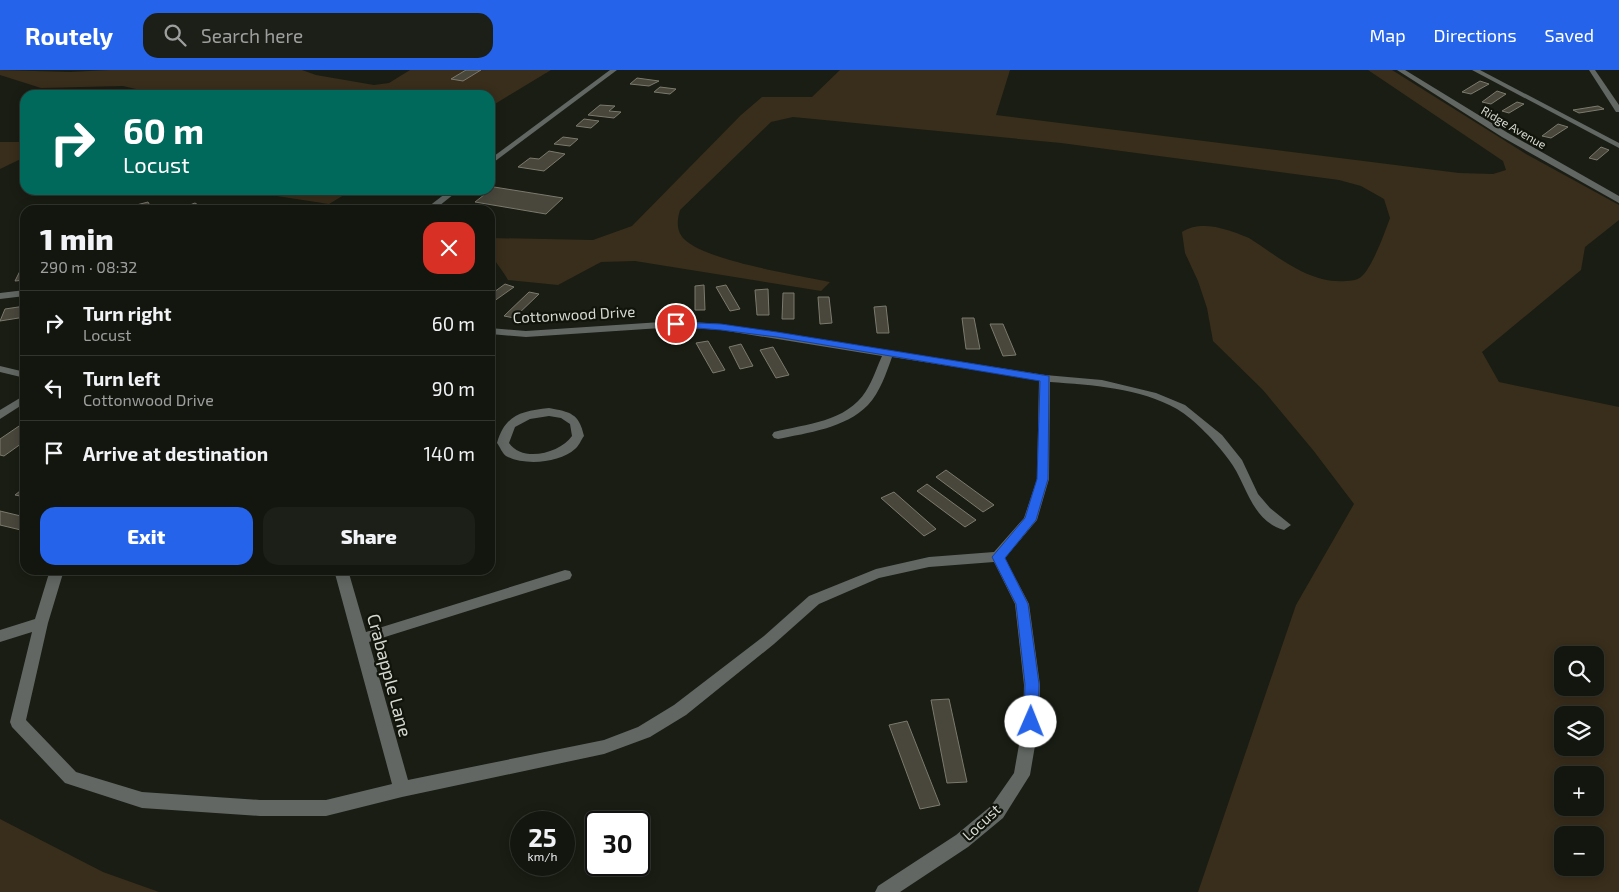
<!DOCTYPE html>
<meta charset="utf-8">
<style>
body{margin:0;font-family:"Exo 2",sans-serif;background:#1c1f17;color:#f1f3f6;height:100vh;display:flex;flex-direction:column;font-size:19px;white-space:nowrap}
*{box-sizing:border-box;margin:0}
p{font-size:16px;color:#9d9f9e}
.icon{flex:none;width:28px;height:28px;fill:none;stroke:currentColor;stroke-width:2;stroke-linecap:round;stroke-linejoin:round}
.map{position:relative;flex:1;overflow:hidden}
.sheet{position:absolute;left:20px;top:135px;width:475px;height:370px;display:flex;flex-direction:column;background:#13160e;border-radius:15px;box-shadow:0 2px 12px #0003,0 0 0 1px #32352e}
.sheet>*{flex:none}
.guide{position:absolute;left:20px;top:20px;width:475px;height:105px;border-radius:15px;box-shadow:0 2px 12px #0003,0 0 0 1px #32352e;background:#00695c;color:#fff;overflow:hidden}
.tools{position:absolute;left:1554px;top:576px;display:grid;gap:10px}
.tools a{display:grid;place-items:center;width:50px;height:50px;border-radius:10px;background:#13160e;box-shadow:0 2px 12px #0003,0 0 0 1px #32352e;font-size:25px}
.speed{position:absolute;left:510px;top:741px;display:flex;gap:10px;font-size:25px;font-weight:700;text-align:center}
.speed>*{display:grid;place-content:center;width:65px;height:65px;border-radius:50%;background:#13160e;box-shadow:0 2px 12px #0003,0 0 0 1px #32352e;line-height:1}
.speed small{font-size:12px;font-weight:400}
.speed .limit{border:2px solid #111;border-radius:8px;background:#fff;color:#111}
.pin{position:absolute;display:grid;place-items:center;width:42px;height:42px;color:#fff;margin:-21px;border:2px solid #fff;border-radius:50%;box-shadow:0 1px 5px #0007}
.me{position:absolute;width:55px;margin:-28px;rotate:1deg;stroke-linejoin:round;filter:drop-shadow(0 0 4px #0008)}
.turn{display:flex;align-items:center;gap:18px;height:105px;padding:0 20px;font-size:22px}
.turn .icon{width:65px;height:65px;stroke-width:2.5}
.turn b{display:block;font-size:35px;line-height:42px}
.round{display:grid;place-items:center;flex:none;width:52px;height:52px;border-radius:15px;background:#1c1f17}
.summary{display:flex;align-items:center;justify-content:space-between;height:85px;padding:0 20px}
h1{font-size:30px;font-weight:800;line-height:38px}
.primary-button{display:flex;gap:10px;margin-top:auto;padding:10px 20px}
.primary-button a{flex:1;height:58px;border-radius:15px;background:#2563eb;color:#fff;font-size:20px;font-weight:800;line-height:58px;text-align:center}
.primary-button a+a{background:#1c1f17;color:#f1f3f6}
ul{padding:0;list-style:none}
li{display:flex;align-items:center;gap:15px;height:65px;padding:0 20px;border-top:1px solid #32352e}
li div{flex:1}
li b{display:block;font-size:19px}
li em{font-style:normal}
header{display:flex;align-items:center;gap:30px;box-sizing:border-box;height:70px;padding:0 25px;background:#2563eb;color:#fff}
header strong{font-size:24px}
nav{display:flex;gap:28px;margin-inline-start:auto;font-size:18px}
.search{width:350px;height:45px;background:#1c1f17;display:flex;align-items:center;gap:12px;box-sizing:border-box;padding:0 18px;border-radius:15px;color:#9d9f9e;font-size:19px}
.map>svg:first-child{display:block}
</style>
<header>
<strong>Routely</strong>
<div class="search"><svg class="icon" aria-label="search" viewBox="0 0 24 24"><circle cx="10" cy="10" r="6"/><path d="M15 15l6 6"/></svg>Search here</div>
<nav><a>Map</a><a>Directions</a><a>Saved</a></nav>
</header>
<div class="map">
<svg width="1619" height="822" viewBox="0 0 1619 822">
<rect width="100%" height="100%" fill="#191d13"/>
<g fill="#392d1b" fill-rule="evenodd">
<polygon points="0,0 70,2 109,0 302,0 316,5 374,15 389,13 410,0 551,0 490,37 490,25 144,25 136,19 123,16 41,18 0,5"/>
<path d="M840,0H1010L996,45L1459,103L1493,104L1506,100L1503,91L1368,0H1392L1526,84L1619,135V150L1585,177L1581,200L1482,282L1499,312L1619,337V822H1198L1296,535L1354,434L1313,380L1263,320L1213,271L1207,238L1198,211L1185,183L1182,162C1202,149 1229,160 1249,168C1279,187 1309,214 1346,211C1351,211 1357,210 1361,207C1372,198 1385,162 1390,148L1384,129L1361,116L1339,110L1061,73L793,47L771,52L680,140C677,150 676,161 684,169C705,191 799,205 830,212L821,221L635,191L601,192L558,215L508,210C498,192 490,191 490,168L593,170L632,156L741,45L762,27H812ZM1562,585H1595V618H1562ZM1562,645H1595V678H1562ZM1562,705H1595V738H1562ZM1562,765H1595V798H1562Z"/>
<polygon points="0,72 25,72 25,87 0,99"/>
<polygon points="238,120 352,120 329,134"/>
<polygon points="0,749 103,802 159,822 0,822"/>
</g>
<g fill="#49473c" stroke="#7c7a6d">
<polygon points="466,0 481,0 463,11 451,9"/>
<polygon points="637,8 659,11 649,16 630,14"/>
<polygon points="1480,11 1489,14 1471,24 1462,22"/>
<polygon points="660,17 676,19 670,24 654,22"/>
<polygon points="1497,21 1506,24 1491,34 1482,32"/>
<polygon points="1517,32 1524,34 1509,43 1502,41"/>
<polygon points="600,35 615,36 609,41 621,42 614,48 588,45"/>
<polygon points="1598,36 1604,39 1579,43 1573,40"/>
<polygon points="584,49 599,51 591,58 576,56"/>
<polygon points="1558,54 1568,57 1551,68 1542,66"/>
<polygon points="563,67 578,69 570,76 554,74"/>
<polygon points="1601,77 1609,80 1597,90 1589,88"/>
<polygon points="549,81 565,84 544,101 518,97 530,88 539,89"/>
<polygon points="494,117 563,128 546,144 475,132"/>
<polygon points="148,132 152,139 117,140"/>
<polygon points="195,133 206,140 177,140"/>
<polygon points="25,200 25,210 15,211 20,201"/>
<polygon points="505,214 514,217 490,234 490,225"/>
<polygon points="704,215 705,240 695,240 695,216"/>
<polygon points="726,215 740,239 730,241 716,217"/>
<polygon points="768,219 769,245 757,245 755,220"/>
<polygon points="529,222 539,224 514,248 504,246"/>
<polygon points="783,223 794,223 794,249 782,249"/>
<polygon points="818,227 829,227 832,253 820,254"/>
<polygon points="25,236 25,247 0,251 5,239"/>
<polygon points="886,236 889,263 877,263 874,237"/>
<polygon points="962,248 974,248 980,279 966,279"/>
<polygon points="990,254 1003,254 1016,285 1003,286"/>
<polygon points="708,271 725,300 713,303 696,273"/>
<polygon points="741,274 753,296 740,299 729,277"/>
<polygon points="773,277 789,305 776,308 760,280"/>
<polygon points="25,352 25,371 4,386 0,385 0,369"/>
<polygon points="946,400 994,435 983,442 936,407"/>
<polygon points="927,414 976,450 965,457 917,421"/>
<polygon points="25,417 25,427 15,425"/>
<polygon points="894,422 936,459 924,466 881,428"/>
<polygon points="0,441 25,447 25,461 0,455"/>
<polygon points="949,629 967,712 947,713 931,630"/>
<polygon points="907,651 940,735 920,739 889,655"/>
</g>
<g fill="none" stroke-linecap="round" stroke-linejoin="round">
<g fill="#626763" fill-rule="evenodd">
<polygon points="610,0 617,0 490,95 490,89"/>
<polygon points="1397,0 1405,0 1508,63 1619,126 1619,133 1502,67"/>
<polygon points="1472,0 1480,0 1619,73 1619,78"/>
<polygon points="1589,0 1595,0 1619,35 1619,42 1616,42"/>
<polygon points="450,120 459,120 434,140 424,140"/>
<polygon points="25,220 25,226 0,229 0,223"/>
<path d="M676,251L721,254L1045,305L1102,310L1156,323L1185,335L1222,365L1242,390L1258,424L1270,438L1291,455L1284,460C1250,450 1247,413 1229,390C1216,372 1195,350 1177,339C1140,318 1092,315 1050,312L1049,409L1037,450L1005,488L1029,534L1040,615L1039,652L1030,705L1003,748L968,777L900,822H875L878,816L956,765L991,736L1014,703L1023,652L1024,615L1015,534L994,492L929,497L879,508L819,534L774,574L686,645L650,667L604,684L402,727L326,746H260L142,738L65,713L12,657L10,652L32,562L0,572V560L35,549L50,500H64L48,553L26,650L76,702L142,722L260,730H326L392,714L334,500H348L366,562L565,500L570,501L572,505L570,509L369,572L408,710L604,670L638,657L674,635L764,566L809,526L876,499L929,487L994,482L1024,448L1037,409L1039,310L892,287C886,304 880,322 868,335C846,358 807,363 778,369L774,368L772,365L774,362C805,354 847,352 866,321C873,310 877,297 882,286L721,260L676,257L526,267L490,264V258L526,261Z"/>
<polygon points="0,296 25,302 25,308 0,302"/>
<polygon points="25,325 25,333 0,349 0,340"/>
<path d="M549,338C570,342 579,343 584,366C581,370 579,376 575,379C560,393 524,396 506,386C502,383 500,377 497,373C505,345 521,341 549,338ZM549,346L561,348L570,354L572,366C560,383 523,393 509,373L515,357L530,349Z"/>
</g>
</g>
<polygon fill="#2563eb" stroke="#184099" points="676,252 721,254 777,262 1049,306 1048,409 1036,450 1005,488 1028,534 1039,614 1038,652 1036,656 1031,658 1026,656 1024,652 1025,614 1016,534 992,487 1025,448 1037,409 1040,311 777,267 721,260 673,256 673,253"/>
<g text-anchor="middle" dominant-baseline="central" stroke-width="4.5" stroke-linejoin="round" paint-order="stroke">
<g font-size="12" fill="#d6d9d2" stroke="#10140a">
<text transform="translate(1514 57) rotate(30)">Ridge Avenue</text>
</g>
<g font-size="15" fill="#d6d9d2" stroke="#10140a">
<text transform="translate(574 244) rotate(-3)">Cottonwood Drive</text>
<text transform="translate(981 752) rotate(-43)">Locust</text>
</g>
<g font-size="18" fill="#d6d9d2" stroke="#10140a">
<text transform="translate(390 605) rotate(75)">Crabapple Lane</text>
</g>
</g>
</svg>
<div class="tools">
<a><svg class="icon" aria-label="search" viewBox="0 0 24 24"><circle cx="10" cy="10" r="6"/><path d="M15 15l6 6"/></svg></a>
<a><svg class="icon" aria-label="layers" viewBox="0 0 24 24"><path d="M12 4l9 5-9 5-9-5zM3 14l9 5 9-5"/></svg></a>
<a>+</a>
<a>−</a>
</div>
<div class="speed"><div>25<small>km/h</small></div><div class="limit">30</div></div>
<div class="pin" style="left:676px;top:254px;background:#d93025"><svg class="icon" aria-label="arrive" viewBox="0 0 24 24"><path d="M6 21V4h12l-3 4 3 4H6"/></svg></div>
<svg class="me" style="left:1031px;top:652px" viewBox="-20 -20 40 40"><circle r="19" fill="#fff"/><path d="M0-13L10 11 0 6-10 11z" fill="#2563eb"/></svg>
<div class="guide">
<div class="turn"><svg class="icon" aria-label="right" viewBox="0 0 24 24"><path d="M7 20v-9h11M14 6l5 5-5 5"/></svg><div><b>60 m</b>Locust</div></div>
</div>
<section class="sheet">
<div class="summary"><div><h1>1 min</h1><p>290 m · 08:32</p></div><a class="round" style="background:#d93025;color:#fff"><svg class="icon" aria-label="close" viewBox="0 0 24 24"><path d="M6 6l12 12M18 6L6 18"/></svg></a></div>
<ul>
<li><svg class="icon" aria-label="right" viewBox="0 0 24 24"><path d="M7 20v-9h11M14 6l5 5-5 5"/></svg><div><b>Turn right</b><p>Locust</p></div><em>60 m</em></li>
<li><svg class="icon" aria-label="left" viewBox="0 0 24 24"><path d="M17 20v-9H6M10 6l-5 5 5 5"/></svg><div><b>Turn left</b><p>Cottonwood Drive</p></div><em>90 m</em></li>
<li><svg class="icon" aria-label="arrive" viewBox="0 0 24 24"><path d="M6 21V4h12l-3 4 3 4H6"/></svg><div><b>Arrive at destination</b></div><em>140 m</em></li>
</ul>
<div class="primary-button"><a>Exit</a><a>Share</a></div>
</section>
</div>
